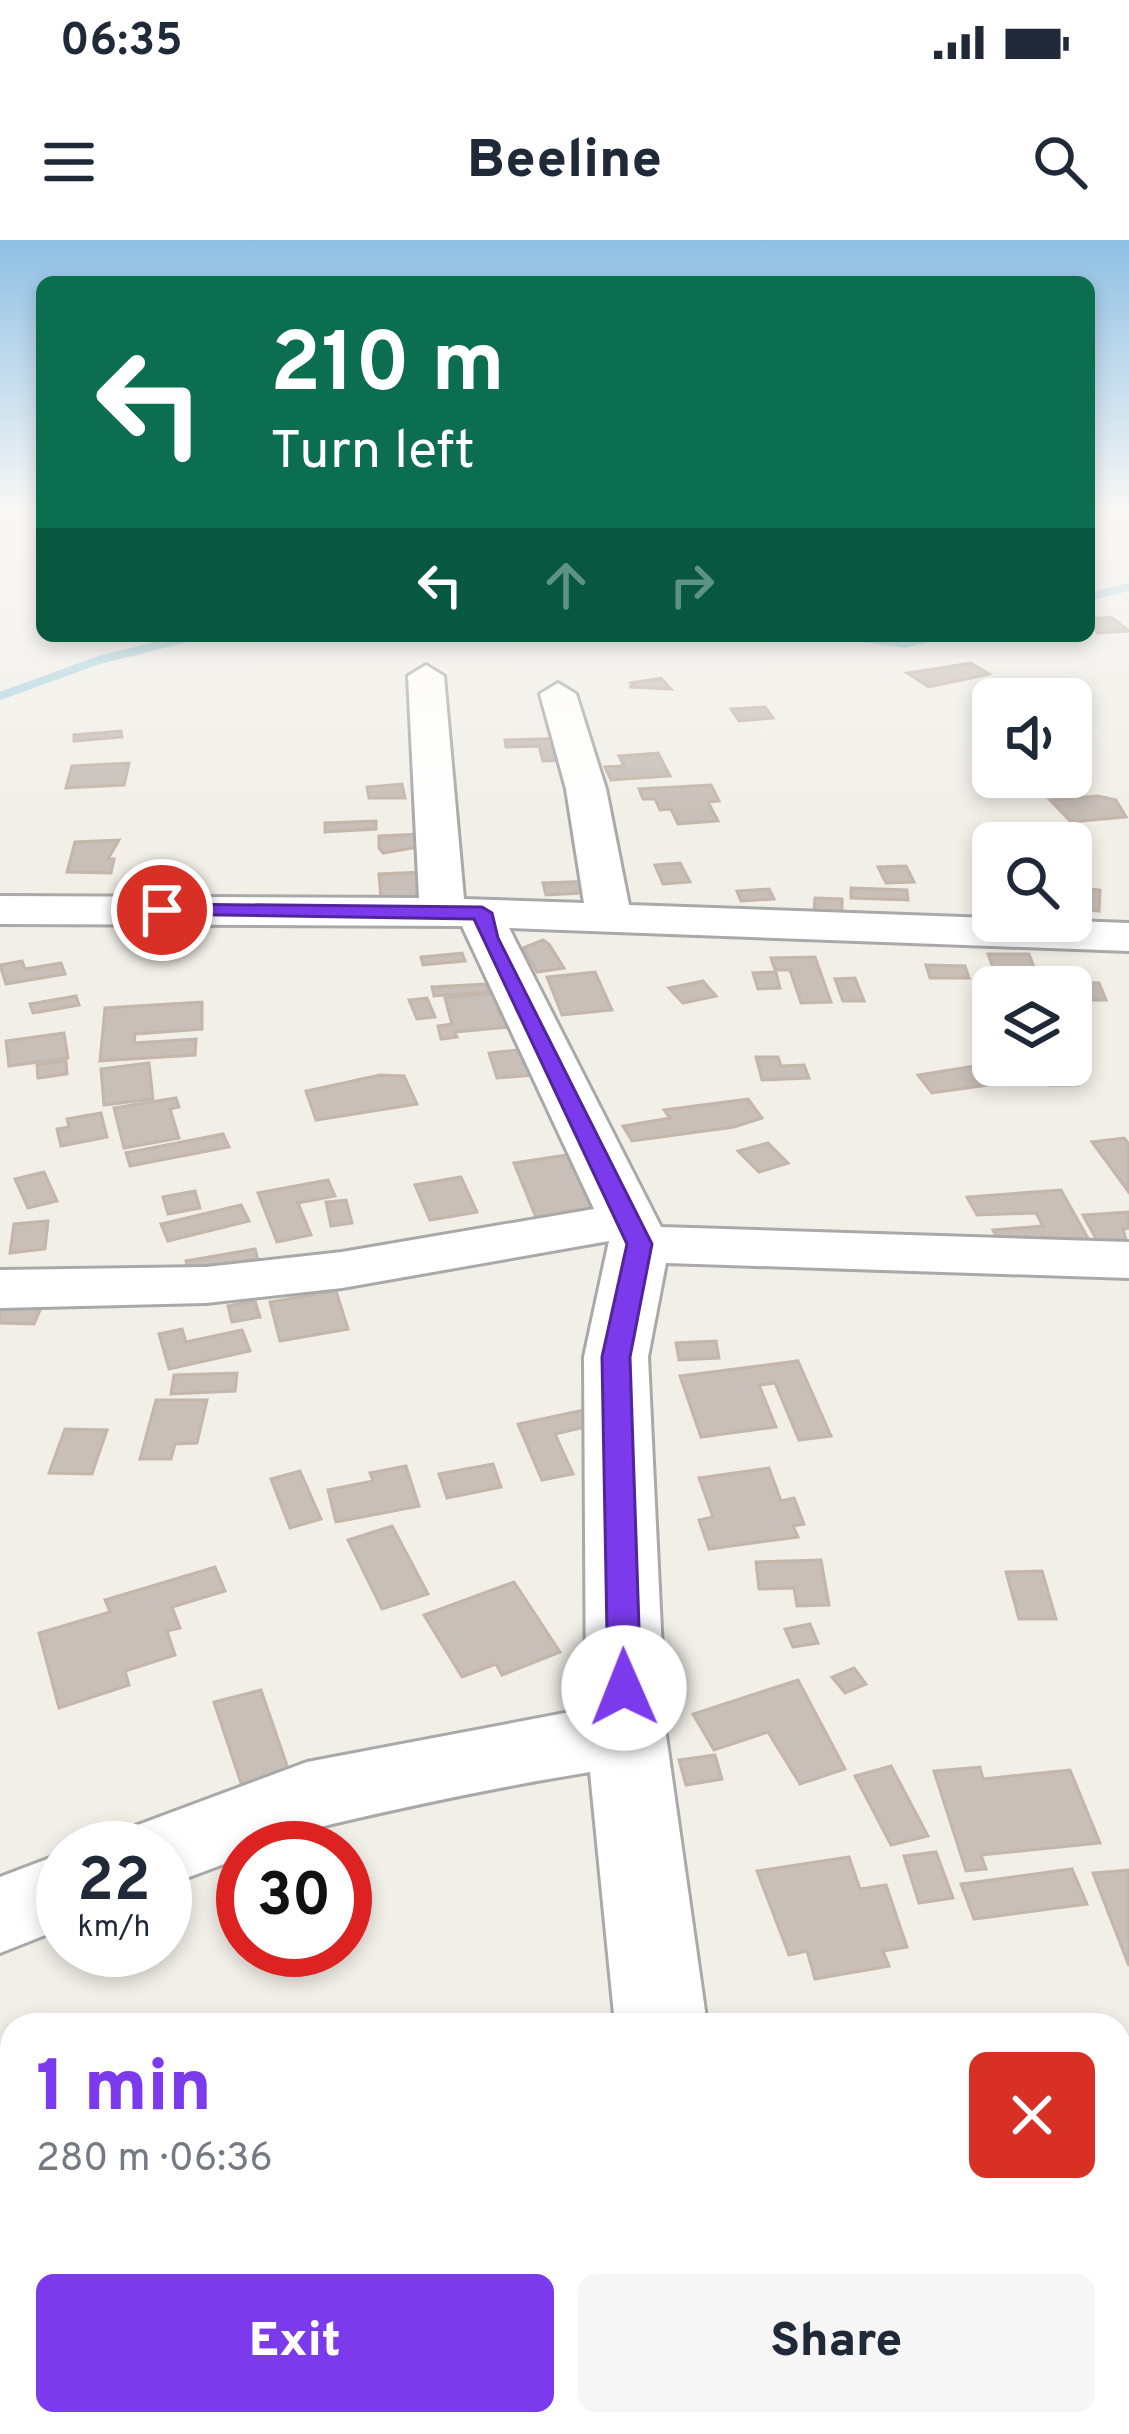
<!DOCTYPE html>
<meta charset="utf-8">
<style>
body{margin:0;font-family:Overpass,sans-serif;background:#f6f6f7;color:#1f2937;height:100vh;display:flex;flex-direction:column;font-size:45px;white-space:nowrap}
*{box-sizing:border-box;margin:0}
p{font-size:39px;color:#747a83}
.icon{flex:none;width:66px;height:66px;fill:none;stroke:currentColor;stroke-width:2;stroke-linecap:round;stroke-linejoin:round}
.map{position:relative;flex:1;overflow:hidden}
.details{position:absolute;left:0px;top:1773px;width:1131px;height:423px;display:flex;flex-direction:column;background:#fff;border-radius:36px 36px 0 0;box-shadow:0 6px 18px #0003}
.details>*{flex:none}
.guide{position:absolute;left:36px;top:36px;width:1059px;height:366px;border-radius:18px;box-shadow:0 6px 18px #0003;background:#0b6e4f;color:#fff;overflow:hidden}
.tools{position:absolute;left:972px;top:438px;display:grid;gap:24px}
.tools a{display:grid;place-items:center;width:120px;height:120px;border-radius:18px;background:#fff;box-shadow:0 6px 18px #0003;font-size:60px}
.speed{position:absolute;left:36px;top:1581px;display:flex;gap:24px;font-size:60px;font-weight:700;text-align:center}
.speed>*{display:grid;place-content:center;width:156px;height:156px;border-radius:50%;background:#fff;box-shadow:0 6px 18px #0003;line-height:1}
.speed small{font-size:30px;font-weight:400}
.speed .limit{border:18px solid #d22;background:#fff;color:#111}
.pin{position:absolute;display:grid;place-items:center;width:102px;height:102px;color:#fff;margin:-51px;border:6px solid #fff;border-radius:50%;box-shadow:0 3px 12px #0007}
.me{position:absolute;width:132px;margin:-66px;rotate:359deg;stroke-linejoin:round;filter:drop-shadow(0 0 9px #0008)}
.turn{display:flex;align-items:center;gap:42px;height:252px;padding:0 36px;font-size:54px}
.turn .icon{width:156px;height:156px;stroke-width:2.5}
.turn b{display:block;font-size:84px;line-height:102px}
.lanes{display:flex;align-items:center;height:114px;padding:0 36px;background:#0003;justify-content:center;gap:60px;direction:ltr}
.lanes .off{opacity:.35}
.round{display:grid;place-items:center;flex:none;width:126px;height:126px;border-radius:18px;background:#f6f6f7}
.summary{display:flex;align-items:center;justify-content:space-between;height:204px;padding:0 36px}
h1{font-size:72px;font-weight:800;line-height:90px;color:#7c3aed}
.action{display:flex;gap:24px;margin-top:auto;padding:24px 36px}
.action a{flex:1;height:138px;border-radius:18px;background:#7c3aed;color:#fff;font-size:48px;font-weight:800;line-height:138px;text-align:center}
.action a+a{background:#f6f6f7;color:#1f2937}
.status{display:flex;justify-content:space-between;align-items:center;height:84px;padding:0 60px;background:#fff;direction:ltr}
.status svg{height:33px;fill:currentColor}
header{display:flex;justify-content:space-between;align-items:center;height:156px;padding:0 36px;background:#fff;font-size:54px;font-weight:800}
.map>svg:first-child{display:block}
</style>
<div class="status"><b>06:35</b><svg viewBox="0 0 49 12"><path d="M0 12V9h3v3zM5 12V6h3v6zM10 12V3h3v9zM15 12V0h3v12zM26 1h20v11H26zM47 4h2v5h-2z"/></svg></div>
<header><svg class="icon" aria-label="menu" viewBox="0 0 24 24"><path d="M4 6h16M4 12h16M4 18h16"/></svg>Beeline<svg class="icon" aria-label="search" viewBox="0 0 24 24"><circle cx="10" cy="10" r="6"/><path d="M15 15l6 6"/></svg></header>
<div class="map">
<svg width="1129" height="2194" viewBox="0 0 1129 2194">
<rect width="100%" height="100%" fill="#f2efe9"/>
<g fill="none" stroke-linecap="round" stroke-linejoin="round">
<g stroke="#aad3df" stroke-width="8">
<polyline points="1089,357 1129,347"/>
<polyline points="849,396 905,404 936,396"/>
<polyline points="0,456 99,420 195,396"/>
</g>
</g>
<g fill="#c7bfb8" stroke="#c4b6ab" stroke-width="3">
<polygon points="1111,377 1129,391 1098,393 1089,386 1089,379"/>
<polygon points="971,423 989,434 929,447 907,433"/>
<polygon points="661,438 671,449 629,447 635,446 631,443"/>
<polygon points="765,467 773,478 739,481 731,469"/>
<polygon points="121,491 122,497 74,501 74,495"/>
<polygon points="566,498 572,520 543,521 539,506 506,507 505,500"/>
<polygon points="658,513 670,536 611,540 605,527 624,526 619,516"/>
<polygon points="129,523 124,545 66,548 72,526"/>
<polygon points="402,544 405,558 369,558 367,547"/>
<polygon points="711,545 719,561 708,562 718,581 678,584 671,569 660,570 655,559 643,559 639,549"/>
<polygon points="1098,556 1116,560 1126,577 1071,582 1050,560"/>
<polygon points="376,581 376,589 325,592 325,583"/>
<polygon points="423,594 424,606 383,613 379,608 379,596"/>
<polygon points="119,600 108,619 114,619 111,633 67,632 75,602"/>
<polygon points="680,623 690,642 663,644 655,625"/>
<polygon points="906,626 914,642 886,643 878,627"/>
<polygon points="422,632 425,656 381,659 379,634"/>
<polygon points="596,641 600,652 546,655 543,643"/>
<polygon points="1073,647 1100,650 1099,671 1071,668"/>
<polygon points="851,648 907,650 908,660 851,658"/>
<polygon points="769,649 774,659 741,661 737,651"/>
<polygon points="815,658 842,659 842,672 814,671"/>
<polygon points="543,700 549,704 564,728 537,732 523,708"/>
<polygon points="462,713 465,721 423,725 421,717"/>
<polygon points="988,714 1029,714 1038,738 997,738"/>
<polygon points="815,717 831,762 801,763 790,730 775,730 771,718"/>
<polygon points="22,721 25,729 61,723 65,734 6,744 0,725"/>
<polygon points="926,725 965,726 969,738 930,738"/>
<polygon points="595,732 612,770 562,775 547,737"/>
<polygon points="776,732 780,748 758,749 753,733"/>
<polygon points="855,738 864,761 843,761 835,739"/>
<polygon points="703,741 716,756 683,763 669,748"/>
<polygon points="1070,742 1099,743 1106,760 1077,760"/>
<polygon points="486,744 489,752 434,756 432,747"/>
<polygon points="494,753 500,775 517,774 521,786 455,792 457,797 441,799 438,786 452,784 445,758"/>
<polygon points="76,756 79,765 33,773 30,764"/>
<polygon points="427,758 435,777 417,779 409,760"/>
<polygon points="202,762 202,789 135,794 134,803 196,799 195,815 100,821 105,768"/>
<polygon points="64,793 68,818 9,826 6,801"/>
<polygon points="528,809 536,835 497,838 489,813"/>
<polygon points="756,817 778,817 781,826 804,825 809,838 762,840"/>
<polygon points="66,821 67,834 38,838 37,825"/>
<polygon points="149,823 153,859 104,865 101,829"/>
<polygon points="981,825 996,844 932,853 918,835"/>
<polygon points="1070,830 1077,845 1050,845 1044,831"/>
<polygon points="380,835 404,836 417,864 316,880 306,851"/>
<polygon points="176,858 179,867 170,869 179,898 124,908 114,868"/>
<polygon points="748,859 762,878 734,887 632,901 623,886 670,878 664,870"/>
<polygon points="101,873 107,897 61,906 57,889 69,887 67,879"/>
<polygon points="223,894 229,907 130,926 126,913"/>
<polygon points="1124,898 1129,904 1128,951 1092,902"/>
<polygon points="768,903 788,923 759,932 738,911"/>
<polygon points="574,914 599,971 537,980 514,923"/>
<polygon points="44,932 57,961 28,968 15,939"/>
<polygon points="461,937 477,972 430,980 415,945"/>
<polygon points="328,940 335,956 298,963 311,995 277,1002 258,953"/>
<polygon points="1061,950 1095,1011 1003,1009 993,990 1043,986 1036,973 977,975 967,957"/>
<polygon points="195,951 200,968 168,974 163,957"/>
<polygon points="346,960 352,983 331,986 326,962"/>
<polygon points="241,965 249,981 168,1001 161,984"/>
<polygon points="1129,972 1129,988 1123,989 1129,1011 1104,1013 1083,975"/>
<polygon points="48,981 45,1009 10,1013 14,984"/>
<polygon points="255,1009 259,1024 190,1037 186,1021"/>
<polygon points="336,1051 348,1089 280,1101 270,1062"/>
<polygon points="255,1061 260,1077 232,1082 228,1066"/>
<polygon points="0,1062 43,1063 34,1084 0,1083"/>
<polygon points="182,1089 186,1102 242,1090 250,1111 169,1129 159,1094"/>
<polygon points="716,1101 719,1118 679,1120 676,1103"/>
<polygon points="798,1121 831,1196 799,1200 775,1143 759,1145 776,1187 701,1197 680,1136"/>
<polygon points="237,1133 235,1151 171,1154 174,1135"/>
<polygon points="156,1160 207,1160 197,1203 175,1204 171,1219 140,1219"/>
<polygon points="603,1166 611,1181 555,1194 573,1234 542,1240 518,1184"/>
<polygon points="65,1189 107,1190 92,1234 49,1233"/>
<polygon points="493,1224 501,1247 447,1258 439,1234"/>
<polygon points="406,1226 419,1266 336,1282 328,1250 373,1241 370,1233"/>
<polygon points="769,1228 781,1261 794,1258 804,1284 793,1286 798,1297 709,1309 699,1280 713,1277 699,1238"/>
<polygon points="300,1231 321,1279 290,1288 271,1239"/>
<polygon points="392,1286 428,1354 382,1369 348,1300"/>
<polygon points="821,1320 829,1365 797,1366 794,1348 759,1349 756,1322"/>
<polygon points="215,1327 225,1351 172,1367 180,1388 167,1391 175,1415 125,1431 129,1445 59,1468 39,1393 110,1372 105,1360"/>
<polygon points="1042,1331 1056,1379 1019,1379 1006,1332"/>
<polygon points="514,1342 560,1412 502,1435 496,1424 462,1437 424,1375"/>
<polygon points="810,1384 818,1403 793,1407 785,1389"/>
<polygon points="854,1428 866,1444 845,1453 832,1437"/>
<polygon points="798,1440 845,1529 800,1544 768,1492 714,1510 693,1474"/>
<polygon points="261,1450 294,1546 247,1561 214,1462"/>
<polygon points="715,1515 722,1539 686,1545 679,1520"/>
<polygon points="891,1526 928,1596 891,1605 855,1536"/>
<polygon points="980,1527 983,1539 1070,1530 1100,1603 981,1615 986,1629 966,1631 934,1531"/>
<polygon points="936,1612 953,1658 919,1663 904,1616"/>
<polygon points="849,1617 860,1649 886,1645 907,1707 883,1711 889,1726 815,1739 807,1711 789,1715 757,1631"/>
<polygon points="1072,1629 1087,1664 974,1679 961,1644"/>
<polygon points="1129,1630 1129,1726 1093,1633"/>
<polygon points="132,2184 179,2184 159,2194 136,2194"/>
</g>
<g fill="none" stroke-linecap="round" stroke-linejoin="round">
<defs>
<g id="minor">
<path d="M426,425L444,436L464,659L584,663L566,549L540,454L558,443L576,454L606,549L629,665L1129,683V711L509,688L661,987L1129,1002V1038L666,1023L648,1117L666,1495L707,1785H615L590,1532C503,1546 418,1564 332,1584C301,1591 275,1608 243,1608V1617L165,1646V1608H124L135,1586L307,1522L586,1469L584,1117L609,1001L342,1048L206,1063L0,1068V1030L206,1027L342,1012L594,969L462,686L0,684V656L419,658L408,436Z"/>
<polygon points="63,1613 63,1688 0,1713 0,1637"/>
<polygon points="761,2184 871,2184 875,2194 765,2194"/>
</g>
</defs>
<use href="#minor" stroke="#a9a9a9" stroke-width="6"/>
<use href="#minor" fill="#fff" fill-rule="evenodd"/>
</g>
<linearGradient id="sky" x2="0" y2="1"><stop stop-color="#8fc0e4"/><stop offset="0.47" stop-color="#f9f8f5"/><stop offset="1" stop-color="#f9f8f5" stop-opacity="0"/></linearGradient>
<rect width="1129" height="575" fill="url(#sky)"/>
<polygon fill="#7c3aed" stroke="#51269a" stroke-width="3" points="162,664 482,667 492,673 498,698 652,1004 630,1117 641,1448 636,1457 612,1457 608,1448 602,1117 627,1004 474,679 155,674 152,670"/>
</svg>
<div class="tools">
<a><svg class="icon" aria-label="sound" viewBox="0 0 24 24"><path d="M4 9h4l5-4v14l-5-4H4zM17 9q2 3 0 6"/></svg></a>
<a><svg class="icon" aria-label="search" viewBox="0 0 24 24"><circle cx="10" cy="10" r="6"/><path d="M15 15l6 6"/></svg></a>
<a><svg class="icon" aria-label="layers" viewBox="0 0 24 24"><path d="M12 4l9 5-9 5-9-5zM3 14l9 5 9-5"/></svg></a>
</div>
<div class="speed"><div>22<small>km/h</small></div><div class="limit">30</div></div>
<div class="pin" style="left:162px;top:670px;background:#d93025"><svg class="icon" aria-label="arrive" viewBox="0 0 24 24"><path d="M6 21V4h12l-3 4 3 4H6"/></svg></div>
<svg class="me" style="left:624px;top:1448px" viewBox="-20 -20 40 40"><circle r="19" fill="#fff"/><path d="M0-13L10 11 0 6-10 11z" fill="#7c3aed"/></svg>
<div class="guide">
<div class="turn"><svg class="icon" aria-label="left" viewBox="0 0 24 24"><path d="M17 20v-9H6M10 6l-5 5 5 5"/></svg><div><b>210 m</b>Turn left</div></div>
<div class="lanes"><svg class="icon" aria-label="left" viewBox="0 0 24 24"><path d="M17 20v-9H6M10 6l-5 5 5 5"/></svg><svg class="icon off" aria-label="ahead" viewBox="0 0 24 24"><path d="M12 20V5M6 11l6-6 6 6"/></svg><svg class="icon off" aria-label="right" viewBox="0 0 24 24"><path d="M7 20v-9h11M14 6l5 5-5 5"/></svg></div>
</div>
<section class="details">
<div class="summary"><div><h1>1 min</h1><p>280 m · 06:36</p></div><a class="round" style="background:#d93025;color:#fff"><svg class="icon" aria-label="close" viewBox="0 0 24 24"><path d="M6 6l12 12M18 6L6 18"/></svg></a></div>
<div class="action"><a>Exit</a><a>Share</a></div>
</section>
</div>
